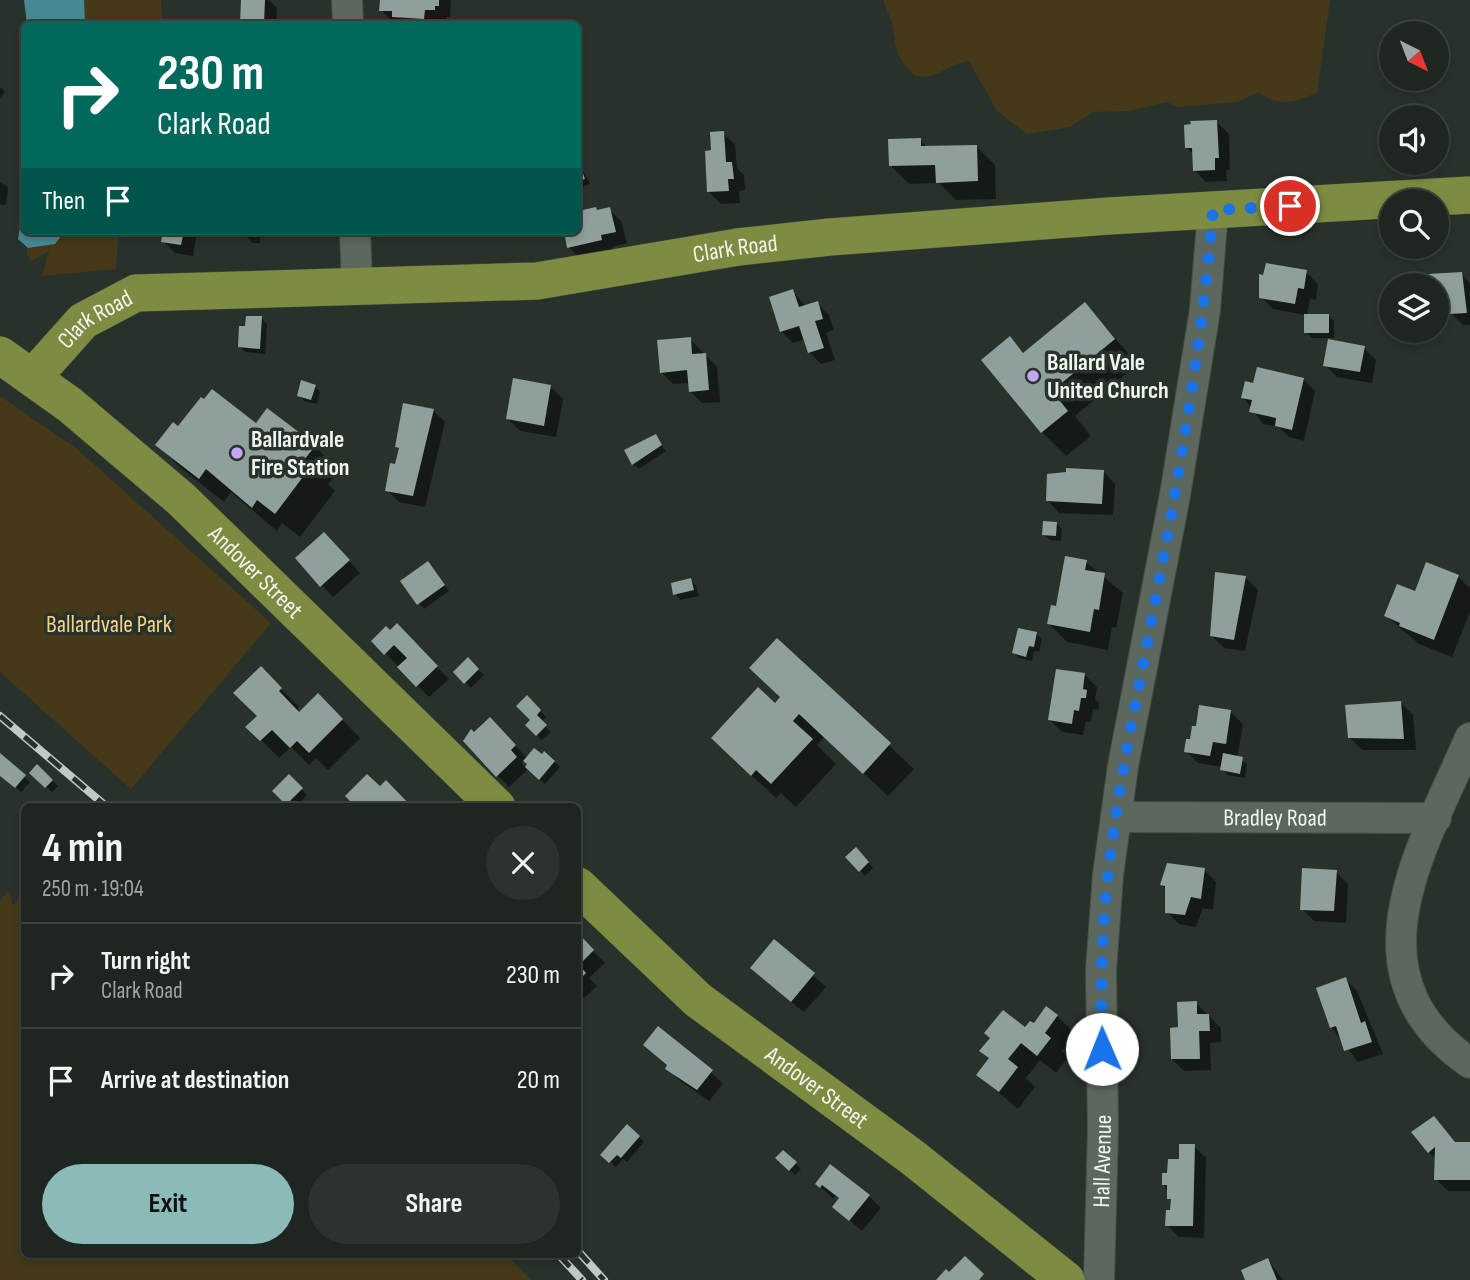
<!DOCTYPE html>
<meta charset="utf-8">
<style>
body{margin:0;font-family:"Sofia Sans Condensed",sans-serif;background:#2c322d;color:#f1f3f6;height:100vh;display:flex;flex-direction:column;font-size:26px;white-space:nowrap}
*{box-sizing:border-box;margin:0}
p{font-size:23px;color:#a1a5a5}
.icon{flex:none;width:38px;height:38px;fill:none;stroke:currentColor;stroke-width:2;stroke-linecap:round;stroke-linejoin:round}
.map{position:relative;flex:1;overflow:hidden}
.details{position:absolute;left:21px;top:803px;width:560px;height:455px;display:flex;flex-direction:column;background:#1f2620;border-radius:10px;box-shadow:0 4px 10px #0003,0 0 0 2px #3c433e}
.details>*{flex:none}
.guide{position:absolute;left:21px;top:21px;width:560px;height:214px;border-radius:10px;box-shadow:0 4px 10px #0003,0 0 0 2px #3c433e;background:#00695c;color:#fff;overflow:hidden}
.needle{width:46px;rotate:138deg}
.tools{position:absolute;left:1379px;top:21px;display:grid;gap:14px}
.tools a{display:grid;place-items:center;width:70px;height:70px;border-radius:50%;background:#1f2620;box-shadow:0 4px 10px #0003,0 0 0 2px #3c433e;font-size:35px}
.pin{position:absolute;display:grid;place-items:center;width:60px;height:60px;color:#fff;margin:-30px;border:4px solid #fff;border-radius:50%;box-shadow:0 2px 7px #0007}
.me{position:absolute;width:77px;margin:-38px;rotate:359deg;stroke-linejoin:round;filter:drop-shadow(0 0 5px #0008)}
.turn{display:flex;align-items:center;gap:24px;height:147px;padding:0 21px;font-size:32px}
.turn .icon{width:91px;height:91px;stroke-width:2.5}
.turn b{display:block;font-size:49px;line-height:60px}
.then{display:flex;align-items:center;height:66px;padding:0 21px;background:#0003;gap:14px;font-size:26px}
.round{display:grid;place-items:center;flex:none;width:74px;height:74px;border-radius:37px;background:#2c322d}
.head{display:flex;align-items:center;justify-content:space-between;height:119px;padding:0 21px}
h1{font-size:42px;font-weight:700;line-height:52px}
.action{display:flex;gap:14px;margin-top:auto;padding:14px 21px}
.action a{flex:1;height:80px;border-radius:42px;background:#8bbbb9;color:#111;font-size:28px;font-weight:700;line-height:80px;text-align:center}
.action a+a{background:#2c322d;color:#f1f3f6}
ul{padding:0;list-style:none}
li{display:flex;align-items:center;gap:21px;height:105px;padding:0 21px;border-top:2px solid #3c433e}
li div{flex:1}
li b{display:block;font-size:26px}
li em{font-style:normal}
.map>svg:first-child{display:block}
</style>
<div class="map">
<svg width="1470" height="1280" viewBox="0 0 1470 1280">
<rect width="100%" height="100%" fill="#29322a"/>
<g fill="#45391a">
<polygon points="30,0 161,0 162,24 30,24"/>
<path d="M884,0H1330L1317,93C1292,102 1282,108 1258,92L1238,102L1179,107L1166,102L1129,111L1093,112L1070,127L1027,134L997,111L969,61C947,63 937,82 914,75C896,54 897,54 893,28C892,18 885,10 884,0Z"/>
<polygon points="27,231 119,231 116,269 42,276 49,251 31,261 27,254"/>
<polygon points="0,396 77,449 271,623 131,789 0,672"/>
<polygon points="8,891 13,906 24,892 24,1255 507,1255 531,1280 0,1280 0,901"/>
</g>
<g fill="#468993">
<polygon points="24,0 84,0 85,24 27,24"/>
<polygon points="24,200 24,231 65,231 55,244 28,248 18,239"/>
</g>
<g fill="#0007" fill-rule="evenodd">
<polygon points="243,0 269,0 277,8 276,24 241,24"/>
<polygon points="381,0 451,0 450,17 447,17 447,21 436,21 436,24 401,24 393,22 381,10"/>
<polygon points="0,87 5,92 0,98"/>
<polygon points="1217,122 1229,134 1230,170 1226,170 1227,181 1206,182 1194,170 1194,155 1186,147"/>
<polygon points="723,133 735,145 737,168 744,175 745,190 739,191 740,203 721,204 709,192 713,151"/>
<polygon points="920,140 928,148 977,147 995,165 996,199 956,200 939,183 909,184 890,165"/>
<polygon points="578,160 590,184 578,189"/>
<polygon points="0,182 8,187 6,205 0,205"/>
<polygon points="596,209 599,212 609,209 621,221 627,243 612,247 613,251 581,259 569,247 565,231 578,231 578,213"/>
<polygon points="164,231 197,231 193,256 175,253 163,241"/>
<polygon points="233,231 277,231 277,236 260,236 260,243 253,243 245,235 237,235"/>
<polygon points="1306,272 1318,284 1316,300 1310,299 1307,316 1328,316 1334,321 1334,338 1312,338 1306,332 1306,315 1273,309 1261,297"/>
<polygon points="1461,274 1470,283 1470,325 1463,325 1451,313 1451,309 1437,309 1437,285 1413,285 1412,276"/>
<polygon points="793,291 806,307 817,303 829,315 834,330 826,333 835,360 821,364 809,352 805,339 793,343 781,331"/>
<polygon points="1085,305 1138,364 1075,416 1091,436 1066,456 1042,432 1009,339 1025,354"/>
<polygon points="261,318 267,324 265,354 246,352 240,347 247,328"/>
<polygon points="690,339 717,367 720,402 702,403 690,391 690,383 673,384 661,372"/>
<polygon points="1364,348 1376,360 1372,383 1337,377 1325,365"/>
<polygon points="1303,379 1315,391 1304,441 1289,437 1279,427 1263,424 1243,397"/>
<polygon points="315,386 320,392 317,404 304,401 299,395"/>
<polygon points="551,387 563,399 556,437 520,431 508,419"/>
<polygon points="433,410 445,422 425,507 399,502 387,490 397,466 400,450 396,447"/>
<polygon points="256,425 315,446 339,471 328,484 335,491 300,537 282,523 277,531 231,492 224,502 182,469 157,445 179,429"/>
<polygon points="655,436 666,451 639,469 633,464"/>
<polygon points="1103,471 1115,484 1113,515 1059,513 1047,500"/>
<polygon points="1056,523 1062,529 1061,541 1050,540 1044,534"/>
<polygon points="336,546 360,573 333,597 322,585"/>
<polygon points="1086,562 1123,593 1116,628 1112,627 1108,650 1067,642 1049,624"/>
<polygon points="1427,564 1458,577 1470,588 1470,612 1452,657 1419,644 1386,616 1416,594"/>
<polygon points="433,569 449,591 424,609 403,581"/>
<polygon points="1246,578 1258,590 1245,651 1224,648 1212,636"/>
<polygon points="691,580 696,586 699,596 680,600 675,594"/>
<polygon points="397,626 449,679 429,697 373,641"/>
<polygon points="1036,634 1042,639 1039,652 1034,651 1032,661 1019,658 1014,653"/>
<polygon points="777,640 914,769 888,796 824,737 817,745 836,764 796,807 781,793 776,798 737,762 782,698"/>
<polygon points="468,660 484,675 471,688 456,672"/>
<polygon points="261,668 299,707 296,711 299,714 318,695 360,738 328,770 316,758 309,765 291,747 279,758 248,727 259,716"/>
<polygon points="1085,675 1097,687 1095,699 1099,703 1098,710 1093,709 1091,722 1086,721 1083,735 1062,732 1050,720"/>
<polygon points="527,698 546,717 541,722 551,732 542,740 527,725 533,720"/>
<polygon points="1401,703 1413,715 1416,750 1362,750 1350,738"/>
<polygon points="1231,712 1243,724 1237,758 1247,764 1245,778 1227,775 1222,767 1198,763 1186,751 1191,741"/>
<path d="M502,731L527,758L545,753L560,767L545,784L528,769L509,787L497,775L474,734ZM524,760L529,765L526,768L521,763Z"/>
<polygon points="0,757 30,782 21,792 0,775"/>
<polygon points="37,767 58,786 52,792 32,773"/>
<polygon points="289,776 307,795 296,807 290,807 274,791"/>
<polygon points="856,849 873,868 865,876 848,857"/>
<polygon points="1204,870 1216,882 1213,910 1203,908 1196,927 1179,924 1167,912 1167,890 1162,885"/>
<polygon points="1336,872 1348,884 1346,923 1314,921 1302,909"/>
<polygon points="580,938 605,963 589,978 597,986 584,998 578,992 578,940"/>
<polygon points="774,942 826,987 804,1012 764,980"/>
<polygon points="1345,979 1357,991 1383,1054 1358,1062 1331,1027"/>
<polygon points="1196,1003 1221,1028 1221,1042 1210,1043 1211,1070 1184,1071 1172,1059 1179,1029"/>
<polygon points="1057,1016 1075,1034 1062,1051 1068,1057 1056,1073 1040,1060 1026,1078 1035,1087 1018,1109 978,1075 990,1059 982,1051"/>
<polygon points="669,1066 711,1072 723,1084 709,1101 679,1080 667,1068"/>
<polygon points="1433,1118 1456,1143 1470,1144 1470,1191 1448,1191 1436,1179 1436,1159 1429,1152"/>
<polygon points="639,1137 644,1142 627,1162 623,1159 616,1167 603,1155"/>
<polygon points="1194,1146 1206,1158 1204,1238 1179,1237 1167,1225 1172,1202 1164,1184"/>
<polygon points="783,1152 801,1169 795,1175 778,1158"/>
<polygon points="817,1183 869,1196 881,1208 862,1231 834,1207 840,1199 835,1196 833,1199"/>
<polygon points="1268,1260 1283,1280 1247,1280"/>
</g>
<g fill="#8f9f9b">
<polygon points="241,0 265,0 264,24 240,24"/>
<polygon points="380,0 439,0 439,6 435,6 435,10 425,10 424,19 392,17 392,11 379,11"/>
<polygon points="1217,120 1219,158 1215,158 1215,170 1193,171 1192,148 1185,148 1184,125 1191,124 1190,121"/>
<polygon points="724,131 726,162 732,162 734,179 728,179 729,191 707,192 705,151 711,150 710,132"/>
<polygon points="921,138 921,146 977,145 978,181 936,183 935,165 889,166 888,139"/>
<polygon points="578,159 585,179 578,182"/>
<polygon points="596,207 597,210 610,207 616,232 601,235 602,240 567,248 564,231 578,231 578,211"/>
<polygon points="163,231 184,231 181,245 161,242"/>
<polygon points="1266,263 1307,270 1304,289 1298,288 1295,304 1259,298 1259,274 1263,275"/>
<polygon points="1462,272 1467,313 1449,314 1448,297 1437,297 1437,285 1411,285 1411,275"/>
<polygon points="793,289 799,307 818,301 823,319 815,321 824,348 808,353 799,326 780,332 769,297"/>
<polygon points="1085,302 1115,339 1052,391 1068,411 1041,433 981,360 1010,336 1023,353"/>
<rect x="1304" y="314" width="25" height="19"/>
<polygon points="246,316 262,316 260,349 238,347 239,326 245,326"/>
<polygon points="691,337 692,354 706,353 709,390 689,392 687,370 660,373 657,340"/>
<polygon points="1328,339 1365,346 1360,372 1323,366"/>
<polygon points="1257,367 1304,378 1292,430 1275,426 1276,418 1249,412 1252,400 1241,398 1245,381 1253,383"/>
<polygon points="513,378 551,385 544,426 506,419"/>
<polygon points="301,380 316,385 311,400 297,396"/>
<polygon points="212,389 256,423 267,408 316,445 304,460 312,465 275,514 257,500 252,508 206,469 199,479 155,445 173,422 178,426 201,397 204,399"/>
<polygon points="403,403 434,409 413,496 385,491 390,463 395,464 399,448 395,447"/>
<polygon points="656,434 662,445 632,465 624,450"/>
<polygon points="1066,468 1104,470 1102,504 1046,501 1047,474 1066,472"/>
<polygon points="1043,521 1057,522 1056,536 1042,535"/>
<polygon points="324,532 350,560 320,587 295,558"/>
<polygon points="1065,556 1087,560 1085,570 1105,573 1099,610 1094,609 1090,632 1047,624 1051,605 1056,606"/>
<polygon points="428,561 445,585 417,605 400,581"/>
<polygon points="1426,562 1459,575 1434,640 1399,626 1400,623 1384,616 1397,584 1415,591"/>
<polygon points="1215,572 1246,576 1234,640 1210,636"/>
<polygon points="691,578 694,590 673,595 671,583"/>
<polygon points="397,623 438,666 416,687 397,667 407,658 394,645 384,655 371,641 386,626 390,630"/>
<polygon points="1018,628 1037,632 1034,647 1029,646 1026,657 1012,653"/>
<polygon points="777,638 891,743 863,774 799,714 793,721 813,739 771,784 756,770 751,776 711,738 758,687 775,703 780,697 749,668"/>
<polygon points="468,657 479,669 464,684 453,672"/>
<polygon points="261,666 282,688 279,691 299,712 318,693 343,719 309,753 297,741 290,748 272,730 260,741 245,727 257,716 233,693"/>
<polygon points="1056,669 1085,673 1083,689 1087,690 1086,698 1081,698 1079,711 1074,710 1072,724 1048,720"/>
<polygon points="527,695 541,710 537,715 547,725 536,736 525,725 530,720 516,706"/>
<polygon points="1401,701 1404,739 1348,738 1345,705"/>
<polygon points="1199,705 1231,710 1226,744 1213,742 1210,756 1184,752 1186,739 1190,739 1192,726 1196,726"/>
<polygon points="490,717 516,745 511,750 517,757 496,777 463,741 471,729 474,732"/>
<polygon points="534,748 542,754 544,751 555,761 539,780 525,767 527,764 523,761"/>
<polygon points="0,753 26,775 15,788 0,776"/>
<polygon points="1223,753 1243,757 1240,774 1220,770"/>
<polygon points="37,764 53,780 45,788 29,773"/>
<polygon points="289,774 303,788 286,805 272,791"/>
<polygon points="367,774 380,786 386,780 412,807 356,807 345,796"/>
<polygon points="856,847 869,862 859,872 845,857"/>
<polygon points="1167,863 1205,868 1201,899 1191,897 1185,915 1165,913 1165,886 1160,885"/>
<polygon points="1302,868 1337,870 1334,911 1300,910"/>
<polygon points="580,935 594,950 579,965 586,973 578,981"/>
<polygon points="774,939 815,973 791,1002 750,968"/>
<polygon points="1346,977 1361,1023 1365,1021 1372,1042 1344,1051 1336,1026 1330,1028 1316,988"/>
<polygon points="1197,1001 1197,1014 1209,1014 1210,1031 1199,1031 1200,1059 1171,1059 1170,1028 1178,1027 1177,1002"/>
<polygon points="1046,1006 1058,1015 1045,1033 1051,1038 1037,1056 1021,1043 1008,1059 1018,1067 999,1092 976,1075 989,1058 979,1051 990,1038 984,1033 1003,1010 1025,1027 1030,1021 1034,1023"/>
<polygon points="658,1026 713,1070 697,1090 665,1069 667,1065 643,1045"/>
<polygon points="1434,1116 1455,1142 1470,1142 1470,1180 1434,1180 1435,1147 1428,1153 1411,1132"/>
<polygon points="627,1124 640,1136 621,1158 617,1155 609,1163 600,1155"/>
<polygon points="1179,1144 1195,1144 1193,1226 1165,1226 1166,1210 1170,1210 1171,1199 1167,1199 1167,1185 1162,1185 1162,1173 1167,1173 1168,1159 1179,1159"/>
<polygon points="783,1150 797,1162 789,1171 775,1158"/>
<polygon points="830,1164 870,1195 849,1221 832,1207 839,1198 822,1185 820,1188 815,1184"/>
<polygon points="965,1256 984,1274 979,1280 936,1280 946,1269 949,1272"/>
<polygon points="1268,1258 1277,1280 1245,1280 1241,1270"/>
</g>
<g fill="none" stroke-linecap="round" stroke-linejoin="round">
<defs>
<g id="minor">
<polyline points="347,0 348,24"/>
<polyline points="355,231 357,285"/>
<path d="M1470,738C1424,846 1341,974 1470,1063"/>
<path id="s1" d="M1116,817L1436,818"/>
<path id="s2" d="M1099,1280L1103,1129L1101,970L1108,875L1123,766L1175,495L1205,310L1213,210"/>
</g>
<g id="major">
<path id="s3" d="M0,355L70,405L181,499L497,807"/>
<path id="s4" d="M33,377L83,321L136,293L537,281L738,247L830,237L1109,216L1470,195"/>
<path id="s5" d="M578,886L698,1000L912,1157L1066,1280"/>
</g>
</defs>
<use href="#minor" stroke="#464f47" stroke-width="32"/>
<use href="#major" stroke="#464f47" stroke-width="38"/>
<use href="#minor" stroke="#5c675d" stroke-width="30"/>
<use href="#major" stroke="#7d8c40" stroke-width="37"/>
<defs>
<g id="rail">
<polyline points="0,716 107,807"/>
<polyline points="578,1251 604,1280"/>
<polyline points="559,1255 582,1280"/>
</g>
</defs>
<use href="#rail" stroke="#c2c8c2" stroke-width="8"/>
<use href="#rail" stroke="#29322a" stroke-width="5" stroke-dasharray="16" stroke-linecap="butt"/>
</g>
<g fill="none" stroke-linecap="round" stroke-linejoin="round">
<path stroke="#1a73e8" stroke-width="12" stroke-dasharray="0 21.6" d="M1102,1049C1101,991 1101,933 1108,875C1118,785 1137,697 1154,608C1179,476 1202,344 1213,210L1290,206"/>
</g>
<g fill="#c2a8f3" stroke="#29322a" stroke-width="2.5">
<circle cx="1033" cy="376" r="7"/>
<circle cx="237" cy="453" r="7"/>
</g>
<g text-anchor="middle" dominant-baseline="central" stroke-width="7" stroke-linejoin="round" paint-order="stroke">
<g font-size="24" fill="#eff5ef" stroke="#29322a">
<text stroke="none"><textPath href="#s4" startOffset="737">Clark Road</textPath></text>
<text stroke="none"><textPath href="#s4" startOffset="86">Clark Road</textPath></text>
<text stroke="none"><textPath href="#s3" startOffset="336">Andover Street</textPath></text>
<text stroke="none"><textPath href="#s1" startOffset="159">Bradley Road</textPath></text>
<text stroke="none"><textPath href="#s5" startOffset="313">Andover Street</textPath></text>
<text stroke="none"><textPath href="#s2" startOffset="119">Hall Avenue</textPath></text>
</g>
<g font-size="24" font-weight="bold" fill="#eff5ef" stroke="#29322a" text-anchor="start">
<text x="1047" y="362">Ballard Vale<tspan x="1047" dy="28">United Church</tspan></text>
<text x="251" y="439">Ballardvale<tspan x="251" dy="28">Fire Station</tspan></text>
</g>
<g font-size="24" fill="#f4d489" stroke="#29322a">
<text x="109" y="624">Ballardvale Park</text>
</g>
</g>
</svg>
<div class="tools">
<a><svg class="needle" viewBox="-14 -14 28 28"><path d="M0-13l5 13h-10z" fill="#e53935"/><path d="M0 13l5-13h-10z" fill="#a1a5a5"/></svg></a>
<a><svg class="icon" aria-label="sound" viewBox="0 0 24 24"><path d="M4 9h4l5-4v14l-5-4H4zM17 9q2 3 0 6"/></svg></a>
<a><svg class="icon" aria-label="search" viewBox="0 0 24 24"><circle cx="10" cy="10" r="6"/><path d="M15 15l6 6"/></svg></a>
<a><svg class="icon" aria-label="layers" viewBox="0 0 24 24"><path d="M12 4l9 5-9 5-9-5zM3 14l9 5 9-5"/></svg></a>
</div>
<div class="pin" style="left:1290px;top:206px;background:#d93025"><svg class="icon" aria-label="arrive" viewBox="0 0 24 24"><path d="M6 21V4h12l-3 4 3 4H6"/></svg></div>
<svg class="me" style="left:1102px;top:1049px" viewBox="-20 -20 40 40"><circle r="19" fill="#fff"/><path d="M0-13L10 11 0 6-10 11z" fill="#1a73e8"/></svg>
<div class="guide">
<div class="turn"><svg class="icon" aria-label="right" viewBox="0 0 24 24"><path d="M7 20v-9h11M14 6l5 5-5 5"/></svg><div><b>230 m</b>Clark Road</div></div>
<div class="then">Then<svg class="icon" aria-label="arrive" viewBox="0 0 24 24"><path d="M6 21V4h12l-3 4 3 4H6"/></svg></div>
</div>
<section class="details">
<div class="head"><div><h1>4 min</h1><p>250 m · 19:04</p></div><a class="round"><svg class="icon" aria-label="close" viewBox="0 0 24 24"><path d="M6 6l12 12M18 6L6 18"/></svg></a></div>
<ul>
<li><svg class="icon" aria-label="right" viewBox="0 0 24 24"><path d="M7 20v-9h11M14 6l5 5-5 5"/></svg><div><b>Turn right</b><p>Clark Road</p></div><em>230 m</em></li>
<li><svg class="icon" aria-label="arrive" viewBox="0 0 24 24"><path d="M6 21V4h12l-3 4 3 4H6"/></svg><div><b>Arrive at destination</b></div><em>20 m</em></li>
</ul>
<div class="action"><a>Exit</a><a>Share</a></div>
</section>
</div>
